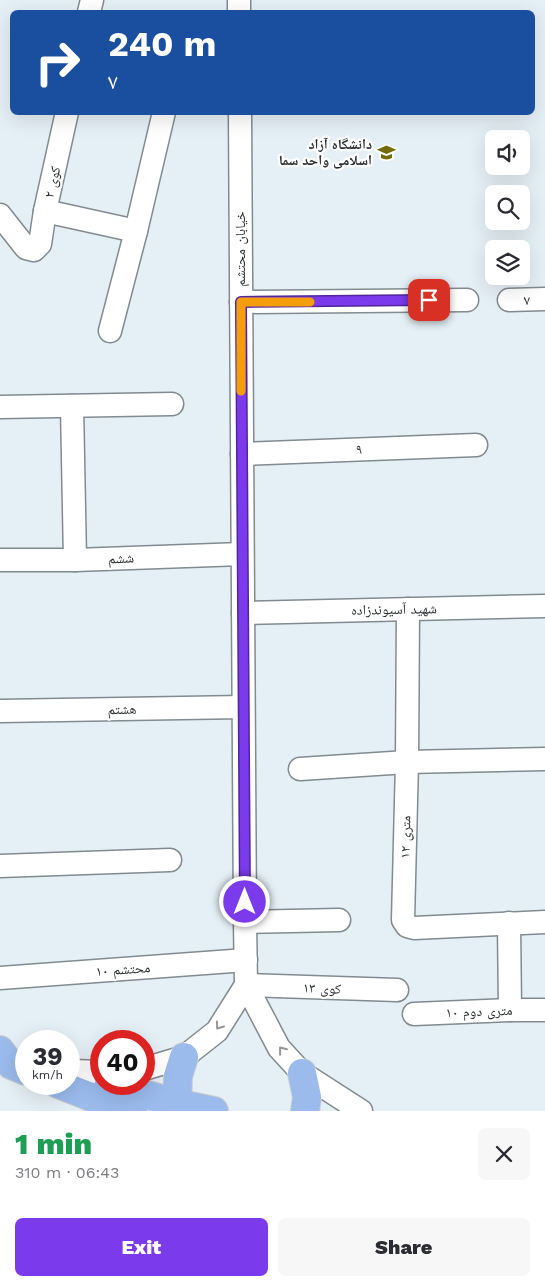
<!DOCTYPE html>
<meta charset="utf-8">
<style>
body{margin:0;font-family:"Work Sans","Noto Naskh Arabic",sans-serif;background:#f7f7f7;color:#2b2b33;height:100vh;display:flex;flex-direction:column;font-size:19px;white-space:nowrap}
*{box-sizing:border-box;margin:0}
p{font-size:16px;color:#7c7c81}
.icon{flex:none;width:28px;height:28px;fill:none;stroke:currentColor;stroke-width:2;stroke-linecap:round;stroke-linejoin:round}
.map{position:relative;height:1111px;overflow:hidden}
.drawer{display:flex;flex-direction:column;background:#fff;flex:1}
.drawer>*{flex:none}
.hud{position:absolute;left:10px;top:10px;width:525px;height:105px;border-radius:8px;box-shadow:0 5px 20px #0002;background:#1a4fa0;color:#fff;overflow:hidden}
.tools{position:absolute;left:485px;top:130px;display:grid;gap:10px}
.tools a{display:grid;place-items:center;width:45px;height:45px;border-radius:8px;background:#fff;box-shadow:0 5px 20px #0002;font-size:25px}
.speed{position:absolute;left:15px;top:1030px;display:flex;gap:10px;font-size:25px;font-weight:700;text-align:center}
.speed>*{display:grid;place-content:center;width:65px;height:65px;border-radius:50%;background:#fff;box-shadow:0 5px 20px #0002;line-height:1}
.speed small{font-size:12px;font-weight:400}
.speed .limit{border:8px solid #d22;background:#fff;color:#111}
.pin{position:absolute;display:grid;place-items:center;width:42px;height:42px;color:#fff;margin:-21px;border-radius:10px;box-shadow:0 2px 8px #0006}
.me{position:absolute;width:55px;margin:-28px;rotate:0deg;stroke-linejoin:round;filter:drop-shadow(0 0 4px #0008)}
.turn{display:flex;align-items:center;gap:18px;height:105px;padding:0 15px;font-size:22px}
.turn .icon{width:65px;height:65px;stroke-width:2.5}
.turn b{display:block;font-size:35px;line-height:42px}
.round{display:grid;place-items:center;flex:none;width:52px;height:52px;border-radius:8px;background:#f7f7f7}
.summary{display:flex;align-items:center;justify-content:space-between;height:85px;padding:0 15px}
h1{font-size:30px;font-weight:800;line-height:38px;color:#1e9e55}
.cta{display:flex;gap:10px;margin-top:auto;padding:10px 15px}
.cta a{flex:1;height:58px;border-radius:8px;background:#7c3aed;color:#fff;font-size:20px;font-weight:800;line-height:58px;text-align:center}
.cta a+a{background:#f7f7f7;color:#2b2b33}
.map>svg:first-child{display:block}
</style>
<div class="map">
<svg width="545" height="1111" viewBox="0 0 545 1111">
<rect width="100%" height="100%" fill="#e5f0f6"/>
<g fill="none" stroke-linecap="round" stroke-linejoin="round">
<defs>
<g id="minor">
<polyline points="239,0 239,12"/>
<polyline points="89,12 92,0"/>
<polyline points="240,112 245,922 246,985 279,1048 302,1073 361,1111"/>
<polyline points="45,211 136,231"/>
<polyline points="0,215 26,248 34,250 40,244 45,211 67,112"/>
<polyline points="509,300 545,299"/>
<polyline points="241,302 467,300"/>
<polyline points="110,331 136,231 164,112"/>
<polyline points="72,406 75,560"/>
<polyline points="0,407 172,404"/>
<polyline points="242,454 476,445"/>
<polyline points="0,560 75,560 242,554"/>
<polyline points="408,609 407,762 403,920 407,926 414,928 545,922"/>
<polyline points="243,613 545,606"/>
<polyline points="0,711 243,707"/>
<polyline points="300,769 407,762 545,759"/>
<polyline points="0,866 170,860"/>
<polyline points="245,922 339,920"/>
<polyline points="509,923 510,1010"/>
<polyline points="0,978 246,960"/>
<polyline points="246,985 397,990"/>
<polyline points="414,1014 510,1010 545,1010"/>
<polyline points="144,1069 184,1057 217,1031 246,985"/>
<polyline points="73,1071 101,1072"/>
</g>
<g id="major">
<polyline points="0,1050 11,1065 26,1071"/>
<polyline points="302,1073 307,1097 305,1111"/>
<polyline points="58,1084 111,1105 133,1111"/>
<polyline points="109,1084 176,1103 214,1111"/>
<polyline points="177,1111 178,1076 184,1057"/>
</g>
</defs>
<use href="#minor" stroke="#818b90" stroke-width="25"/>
<use href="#major" stroke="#cccdce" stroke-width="30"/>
<use href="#minor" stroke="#fff" stroke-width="22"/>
<use href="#major" stroke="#9abbec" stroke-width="28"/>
</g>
<defs><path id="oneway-chevron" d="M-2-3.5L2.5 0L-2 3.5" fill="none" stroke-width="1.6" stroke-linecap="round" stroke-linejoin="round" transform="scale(1.25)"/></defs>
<g stroke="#959798">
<use href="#oneway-chevron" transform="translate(219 1026) rotate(126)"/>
<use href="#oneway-chevron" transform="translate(282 1050) rotate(-128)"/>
</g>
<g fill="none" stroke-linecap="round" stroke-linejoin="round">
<defs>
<polyline id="route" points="245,902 241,302 429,300"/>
</defs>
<use href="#route" stroke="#51269a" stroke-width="12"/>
<use href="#route" stroke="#7c3aed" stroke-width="9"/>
<polyline stroke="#f59e0b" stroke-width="9" points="241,391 241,302 310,302"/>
</g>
<defs>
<symbol id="university-bare" viewBox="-9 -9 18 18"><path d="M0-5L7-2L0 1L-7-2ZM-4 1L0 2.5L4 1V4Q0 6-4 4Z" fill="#736d09" stroke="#fff" stroke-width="2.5" paint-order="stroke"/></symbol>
</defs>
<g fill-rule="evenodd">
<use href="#university-bare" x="374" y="140" width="25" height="25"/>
</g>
<g text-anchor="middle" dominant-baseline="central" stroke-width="4.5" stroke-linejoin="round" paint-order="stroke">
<g font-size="14" font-weight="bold" fill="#2b2f31" stroke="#fff" text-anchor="end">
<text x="372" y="144">دانشگاه آزاد<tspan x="372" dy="16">اسلامی واحد سما</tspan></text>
</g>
<g font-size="14" fill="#2b2f31" stroke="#fff">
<text transform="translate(52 182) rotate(-77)">کوی ۲</text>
<text transform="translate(240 249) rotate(-90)">خیابان محتشم</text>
<text transform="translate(527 300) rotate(-2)">۷</text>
<text transform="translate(359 449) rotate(-2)">۹</text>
<text transform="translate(121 558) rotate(-2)">ششم</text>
<text transform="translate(394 609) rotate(-1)">شهید آسیوندزاده</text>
<text transform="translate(122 709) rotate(-1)">هشتم</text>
<text transform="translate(405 837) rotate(-89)">۱۲ متری</text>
<text transform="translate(123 969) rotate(-4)">محتشم ۱۰</text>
<text transform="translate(322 988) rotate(2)">کوی ۱۳</text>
<text transform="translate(479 1011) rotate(-2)">۱۰ متری دوم</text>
</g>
</g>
</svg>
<div class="tools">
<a><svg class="icon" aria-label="sound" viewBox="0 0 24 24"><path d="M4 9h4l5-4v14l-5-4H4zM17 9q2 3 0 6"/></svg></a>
<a><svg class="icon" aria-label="search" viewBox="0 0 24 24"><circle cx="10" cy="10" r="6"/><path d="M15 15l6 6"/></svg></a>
<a><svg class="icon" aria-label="layers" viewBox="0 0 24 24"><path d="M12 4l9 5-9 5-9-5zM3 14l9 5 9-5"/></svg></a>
</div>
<div class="speed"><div>39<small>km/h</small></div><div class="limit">40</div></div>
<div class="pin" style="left:429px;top:300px;background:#d93025"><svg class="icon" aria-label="arrive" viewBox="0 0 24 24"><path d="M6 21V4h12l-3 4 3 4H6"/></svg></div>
<svg class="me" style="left:245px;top:902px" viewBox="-20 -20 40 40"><circle r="17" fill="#7c3aed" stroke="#fff" stroke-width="3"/><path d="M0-11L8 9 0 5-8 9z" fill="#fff"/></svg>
<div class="hud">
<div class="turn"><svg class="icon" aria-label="right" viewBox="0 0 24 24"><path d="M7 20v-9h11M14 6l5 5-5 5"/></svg><div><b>240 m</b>۷</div></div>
</div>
</div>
<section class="drawer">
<div class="summary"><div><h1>1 min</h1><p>310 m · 06:43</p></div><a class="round"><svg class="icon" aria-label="close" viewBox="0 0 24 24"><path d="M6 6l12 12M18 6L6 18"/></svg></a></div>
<div class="cta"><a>Exit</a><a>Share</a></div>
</section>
